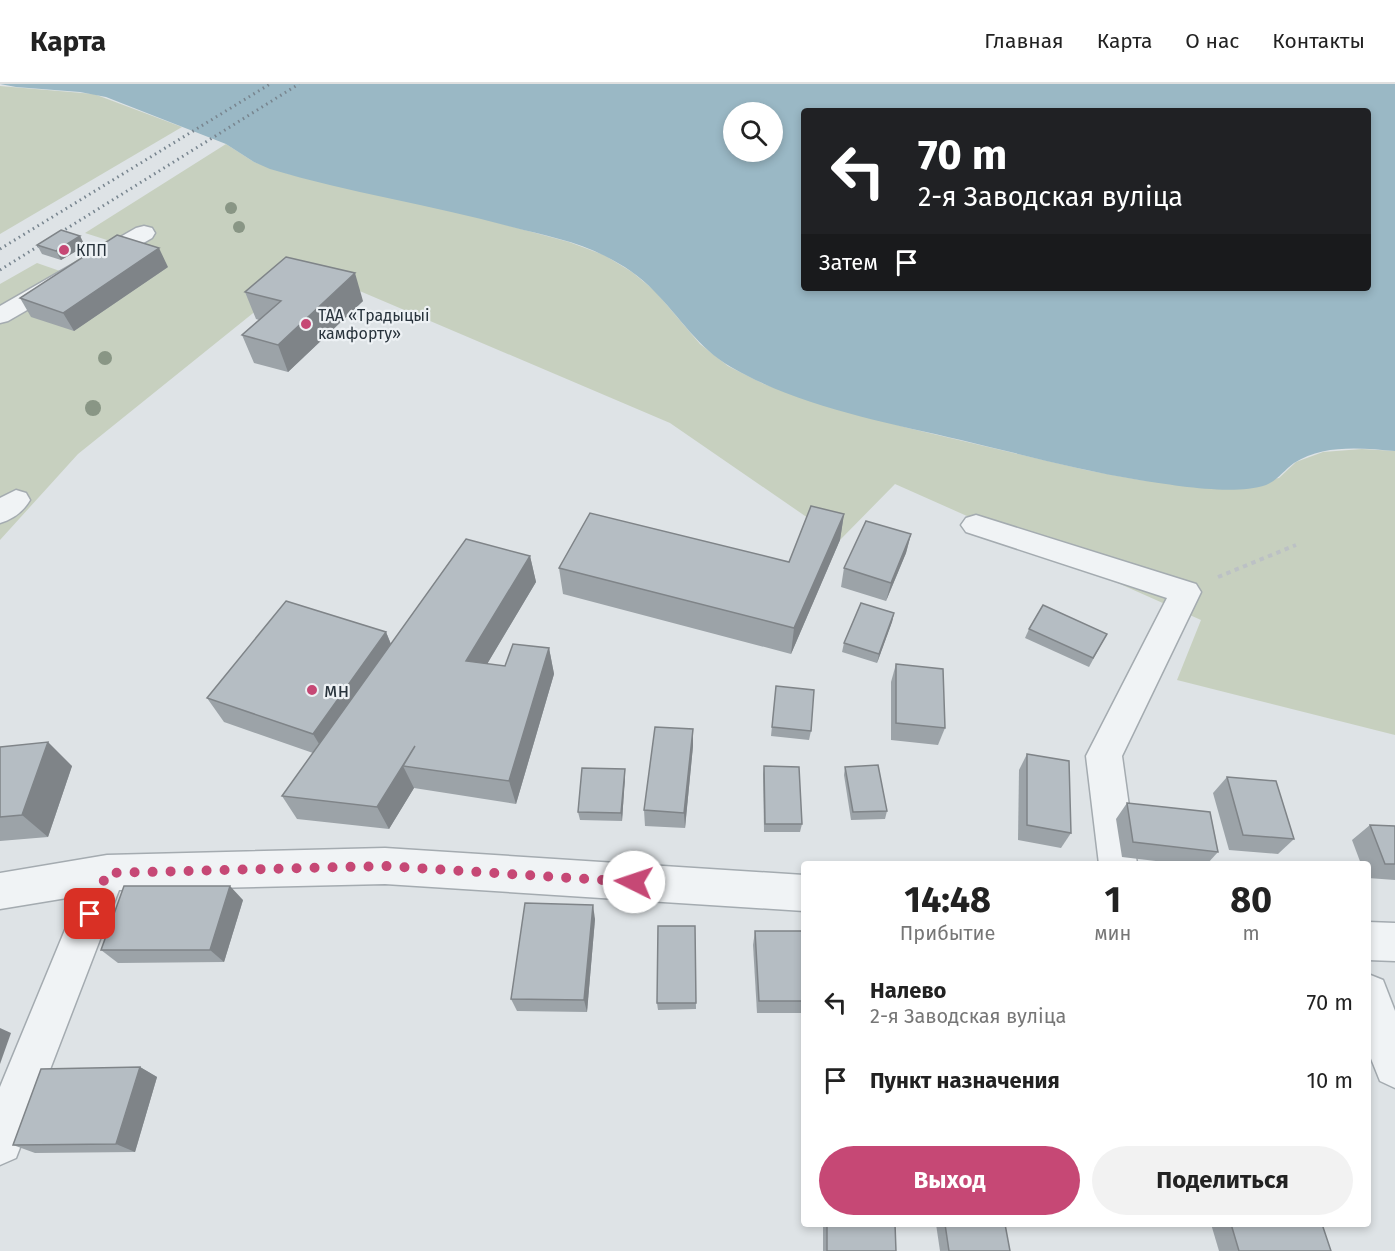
<!DOCTYPE html>
<html lang="ru">
<meta charset="utf-8">
<style>
body{margin:0;font-family:"Fira Sans",sans-serif;background:#f2f2f2;color:#222;height:100vh;display:flex;flex-direction:column;font-size:22px;white-space:nowrap}
*{box-sizing:border-box;margin:0}
p{font-size:20px;color:#767676}
.icon{flex:none;width:33px;height:33px;fill:none;stroke:currentColor;stroke-width:2;stroke-linecap:round;stroke-linejoin:round}
.map{position:relative;flex:1;overflow:hidden}
.drawer{position:absolute;left:801px;top:777px;width:570px;height:366px;display:flex;flex-direction:column;background:#fff;border-radius:6px;box-shadow:0 3px 9px #0003}
.drawer>*{flex:none}
.guide{position:absolute;left:801px;top:24px;width:570px;height:183px;border-radius:6px;box-shadow:0 3px 9px #0003;background:#202124;color:#fff;overflow:hidden}
.tools{position:absolute;left:723px;top:18px;display:grid;gap:12px}
.tools a{display:grid;place-items:center;width:60px;height:60px;border-radius:50%;background:#fff;box-shadow:0 3px 9px #0003;font-size:30px}
.pin{position:absolute;display:grid;place-items:center;width:51px;height:51px;color:#fff;margin:-26px;border-radius:12px;box-shadow:0 3px 9px #0006}
.me{position:absolute;width:66px;margin:-33px;rotate:274deg;stroke-linejoin:round;filter:drop-shadow(0 0 4px #0008)}
.turn{display:flex;align-items:center;gap:21px;height:126px;padding:0 18px;font-size:27px}
.turn .icon{width:78px;height:78px;stroke-width:2.5}
.turn b{display:block;font-size:42px;line-height:51px}
.then{display:flex;align-items:center;height:57px;padding:0 18px;background:#0003;gap:12px;font-size:22px}
.eta{display:flex;justify-content:space-evenly;align-items:center;height:102px;text-align:center}
.eta b{font-size:36px;font-weight:700;line-height:42px}
.cta{display:flex;gap:12px;margin-top:auto;padding:12px 18px}
.cta a{flex:1;height:69px;border-radius:36px;background:#c64875;color:#fff;font-size:24px;font-weight:700;line-height:69px;text-align:center}
.cta a+a{background:#f2f2f2;color:#222}
ul{padding:0;list-style:none}
li{display:flex;align-items:center;gap:18px;height:78px;padding:0 18px}
li div{flex:1}
li b{display:block;font-size:22px}
li em{font-style:normal}
header{display:flex;align-items:center;gap:36px;box-sizing:border-box;height:84px;padding:0 30px;background:#fff;border-bottom:2px solid #e0e0e0}
header strong{font-size:28px}
nav{display:flex;gap:33px;margin-inline-start:auto;font-size:21px}
.map>svg:first-child{display:block}
</style>
<header>
<strong>Карта</strong>
<nav><a>Главная</a><a>Карта</a><a>О нас</a><a>Контакты</a></nav>
</header>
<div class="map">
<svg width="1395" height="1167" viewBox="0 0 1395 1167">
<rect width="100%" height="100%" fill="#dee3e6"/>
<g fill="#c7d0bf">
<polygon points="0,2 94,10 182,43 0,150"/>
<polygon points="226,60 254,78 289,90 455,127 569,158 604,171 632,188 655,207 700,260 728,282 764,300 806,315 908,344 1086,386 1140,396 1222,404 1279,394 1296,378 1323,368 1362,365 1395,367 1395,651 1177,596 1201,536 895,400 840,456 670,339 308,185 78,370 0,456 0,200 37,179 60,187 107,156 85,149"/>
</g>
<path fill="#9ab8c5" fill-rule="evenodd" d="M0,0H1395V367C1362,364 1323,360 1294,379C1284,386 1278,396 1266,401C1233,412 1173,401 1139,396C1079,386 1020,370 961,356C885,338 800,323 731,283C698,264 680,233 654,207C640,192 623,181 605,172C576,157 543,151 512,143C432,121 350,109 270,85L254,78L226,60L106,13L80,8L16,3ZM804,27H1368V204H804ZM734,28H772V68H734Z"/>
<g fill="none" stroke-linecap="round" stroke-linejoin="round">
<defs>
<g id="minor">
<polygon points="144,142 152,144 155,149 152,154 8,237 0,239 0,222 136,144"/>
<path d="M16,406L26,409L30,416C23,428 13,435 0,439V414Z"/>
<polygon points="976,431 1196,500 1201,508 1122,672 1137,780 1099,780 1086,672 1167,514 966,448 961,441 966,434"/>
<polygon points="385,764 804,791 804,827 385,800 119,806 16,1074 0,1081 0,1003 79,812 0,825 0,789 107,771"/>
<polygon points="1368,838 1395,839 1395,877 1368,876"/>
<polygon points="1368,890 1383,896 1395,927 1395,1004 1380,997 1368,967"/>
</g>
</defs>
<use href="#minor" stroke="#a4abb0" stroke-width="3"/>
<polyline stroke="#bcc1c5" stroke-width="4" stroke-dasharray="4.5 4.5" stroke-linecap="butt" points="1218,493 1296,461"/>
<use href="#minor" fill="#f0f3f5" fill-rule="evenodd"/>
<g stroke="#78858f" stroke-width="3" stroke-dasharray="1.5 4" stroke-linecap="butt">
<polyline points="0,165 270,0"/>
<polyline points="0,186 299,0"/>
</g>
</g>
<g fill="#899685">
<circle cx="231" cy="124" r="6"/>
<circle cx="239" cy="143" r="6"/>
<circle cx="105" cy="274" r="7"/>
<circle cx="93" cy="324" r="8"/>
</g>
<g fill="#9ca3a8">
<polygon points="80,152 85,162 61,176 42,170 37,161"/>
<polygon points="168,183 74,247 31,233 20,214"/>
<polygon points="245,208 363,217 288,288 254,279 242,251 259,236 256,235"/>
<polygon points="844,430 840,456 791,570 563,510 559,484 789,478"/>
<polygon points="911,450 906,469 886,517 841,503 844,484"/>
<polygon points="530,472 536,498 487,580 505,582 549,564 554,590 516,720 414,704 389,745 297,735 282,712 313,669 224,638 207,614 386,548 391,560"/>
<polygon points="894,529 892,538 877,579 842,568 844,559"/>
<polygon points="1029,545 1107,550 1089,583 1025,554"/>
<polygon points="896,580 945,644 938,661 891,656 891,598"/>
<polygon points="776,602 811,647 809,656 771,652"/>
<polygon points="693,645 693,662 685,744 645,742 644,726"/>
<polygon points="0,663 72,682 48,753 0,757"/>
<polygon points="1027,670 1071,749 1061,764 1018,756 1019,686"/>
<polygon points="764,682 802,740 800,748 764,748 763,690"/>
<polygon points="845,683 887,727 885,735 851,736 844,691"/>
<polygon points="625,693 622,737 580,736 578,728"/>
<polygon points="1227,693 1294,755 1278,770 1229,766 1213,709"/>
<polygon points="1127,719 1218,768 1207,780 1181,780 1122,773 1116,735"/>
<polygon points="1370,741 1395,742 1395,796 1368,794 1368,780 1361,780 1352,756"/>
<polygon points="243,816 224,878 118,879 101,866"/>
<polygon points="595,835 587,928 517,927 511,915"/>
<polygon points="695,842 696,925 658,926 657,919"/>
<polygon points="755,847 804,847 804,929 757,929 753,861"/>
<polygon points="140,983 157,993 135,1068 35,1069 13,1061"/>
<polygon points="823,1140 895,1140 896,1167 823,1167"/>
<polygon points="936,1140 1005,1140 1010,1167 940,1167"/>
<polygon points="1211,1140 1322,1140 1331,1167 1219,1167"/>
</g>
<g fill="#7f8488">
<polygon points="80,152 85,162 61,176 56,167"/>
<polygon points="159,164 168,183 74,247 63,229"/>
<polygon points="355,189 363,217 288,288 278,261"/>
<polygon points="844,430 840,456 791,570 794,544"/>
<polygon points="911,450 906,469 886,517 891,499"/>
<polygon points="530,472 536,498 474,602 466,577"/>
<polygon points="894,529 892,538 877,579 879,570"/>
<polygon points="386,548 396,573 327,673 313,650"/>
<polygon points="549,564 554,590 516,720 509,697"/>
<polygon points="693,645 693,662 685,744 684,729"/>
<polygon points="48,658 72,682 48,753 22,731"/>
<polygon points="415,662 403,682 414,704 389,745 377,723"/>
<polygon points="625,685 625,693 622,737 621,729"/>
<polygon points="230,802 243,816 224,878 210,866"/>
<polygon points="593,821 595,835 587,928 584,916"/>
<polygon points="0,944 11,949 0,980"/>
<polygon points="140,983 157,993 135,1068 116,1060"/>
</g>
<g fill="#b5bdc3" stroke="#7f8488" stroke-width="1.5">
<polygon points="61,146 80,152 56,167 37,161"/>
<polygon points="117,151 159,164 63,229 20,214"/>
<polygon points="286,173 355,189 278,261 242,251 281,217 245,208"/>
<polygon points="811,422 844,430 794,544 559,484 590,429 789,478"/>
<polygon points="866,437 911,450 891,499 844,484"/>
<polygon points="466,455 530,472 466,577 505,582 513,560 549,564 509,697 403,682 415,662 377,723 282,712"/>
<polygon points="286,517 386,548 313,650 207,614"/>
<polygon points="861,519 894,529 879,570 844,559"/>
<polygon points="1043,521 1107,550 1093,574 1029,545"/>
<polygon points="896,580 943,585 945,644 896,639"/>
<polygon points="776,602 814,606 811,647 772,643"/>
<polygon points="655,643 693,645 684,729 644,726"/>
<polygon points="48,658 22,731 0,733 0,663"/>
<polygon points="1027,670 1069,677 1071,749 1027,741"/>
<polygon points="878,681 887,727 853,728 845,683"/>
<polygon points="764,682 799,683 802,740 765,740"/>
<polygon points="582,684 625,685 621,729 578,728"/>
<polygon points="1227,693 1276,697 1294,755 1243,751"/>
<polygon points="1127,719 1210,728 1218,768 1133,758"/>
<polygon points="1370,741 1395,742 1395,780 1385,780"/>
<polygon points="124,802 230,802 210,866 101,866"/>
<polygon points="525,819 593,821 584,916 511,915"/>
<polygon points="658,842 695,842 696,919 657,919"/>
<polygon points="755,847 804,847 804,917 759,917"/>
<polygon points="140,983 116,1060 13,1061 41,985"/>
<polygon points="827,1140 895,1140 896,1167 827,1167"/>
<polygon points="945,1140 1005,1140 1010,1167 949,1167"/>
<polygon points="1231,1140 1322,1140 1331,1167 1239,1167"/>
</g>
<g fill="none" stroke-linecap="round" stroke-linejoin="round">
<polyline stroke="#c64875" stroke-width="10" stroke-dasharray="0 18" points="90,830 107,789 385,782 634,798"/>
</g>
<g fill="#c64875" stroke="#edf1f4" stroke-width="2">
<circle cx="64" cy="166" r="6"/>
<circle cx="306" cy="240" r="6"/>
<circle cx="312" cy="606" r="6"/>
</g>
<g text-anchor="middle" dominant-baseline="central" stroke-width="4.5" stroke-linejoin="round" paint-order="stroke">
<g font-size="16" fill="#28333c" stroke="#edf1f4" text-anchor="start">
<text x="76" y="166">КПП</text>
<text x="318" y="231">ТАА «Традыцыі<tspan x="318" dy="18">камфорту»</tspan></text>
</g>
<g font-size="20" fill="#28333c" stroke="#edf1f4" text-anchor="start">
<text x="324" y="606">мн</text>
</g>
</g>
</svg>
<div class="tools">
<a><svg class="icon" aria-label="search" viewBox="0 0 24 24"><circle cx="10" cy="10" r="6"/><path d="M15 15l6 6"/></svg></a>
</div>
<div class="pin" style="left:90px;top:830px;background:#d93025"><svg class="icon" aria-label="arrive" viewBox="0 0 24 24"><path d="M6 21V4h12l-3 4 3 4H6"/></svg></div>
<svg class="me" style="left:634px;top:798px" viewBox="-20 -20 40 40"><circle r="19" fill="#fff"/><path d="M0-13L10 11 0 6-10 11z" fill="#c64875"/></svg>
<div class="guide">
<div class="turn"><svg class="icon" aria-label="left" viewBox="0 0 24 24"><path d="M17 20v-9H6M10 6l-5 5 5 5"/></svg><div><b>70 m</b>2-я Заводская вуліца</div></div>
<div class="then">Затем<svg class="icon" aria-label="arrive" viewBox="0 0 24 24"><path d="M6 21V4h12l-3 4 3 4H6"/></svg></div>
</div>
<section class="drawer">
<div class="eta">
<div><b>14:48</b><p>Прибытие</p></div>
<div><b>1</b><p>мин</p></div>
<div><b>80</b><p>m</p></div>
</div>
<ul>
<li><svg class="icon" aria-label="left" viewBox="0 0 24 24"><path d="M17 20v-9H6M10 6l-5 5 5 5"/></svg><div><b>Налево</b><p>2-я Заводская вуліца</p></div><em>70 m</em></li>
<li><svg class="icon" aria-label="arrive" viewBox="0 0 24 24"><path d="M6 21V4h12l-3 4 3 4H6"/></svg><div><b>Пункт назначения</b></div><em>10 m</em></li>
</ul>
<div class="cta"><a>Выход</a><a>Поделиться</a></div>
</section>
</div>
